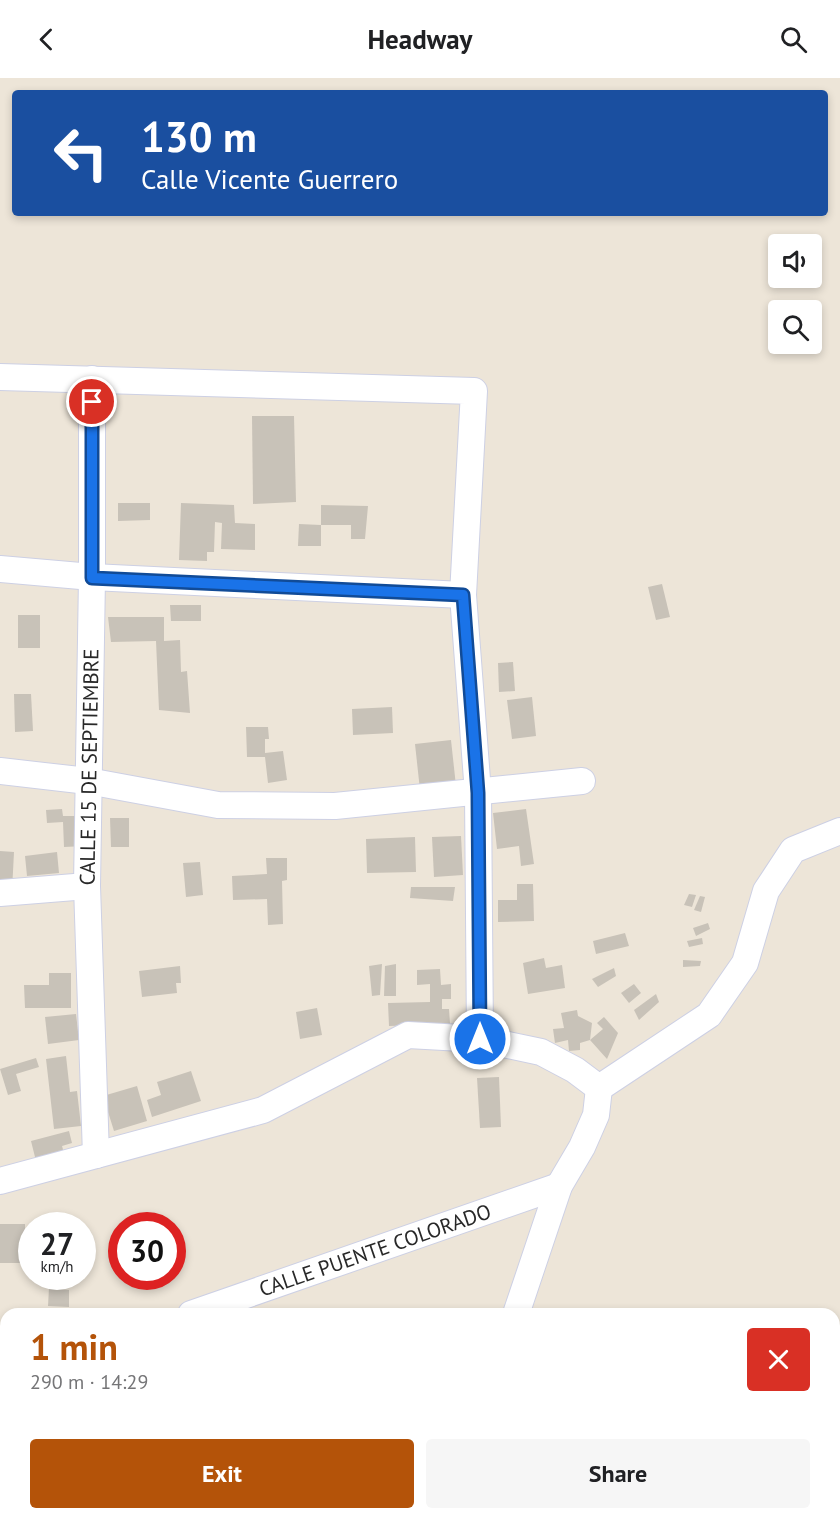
<!DOCTYPE html>
<meta charset="utf-8">
<style>
body{margin:0;font-family:"PT Sans",sans-serif;background:#f6f6f6;color:#202124;height:100vh;display:flex;flex-direction:column;font-size:22px;white-space:nowrap}
*{box-sizing:border-box;margin:0}
p{font-size:20px;color:#757577}
.icon{flex:none;width:33px;height:33px;fill:none;stroke:currentColor;stroke-width:2;stroke-linecap:round;stroke-linejoin:round}
.map{position:relative;flex:1;overflow:hidden}
.drawer{position:absolute;left:0px;top:1230px;width:840px;height:212px;display:flex;flex-direction:column;background:#fff;border-radius:18px 18px 0 0;box-shadow:0 3px 9px #0003}
.drawer>*{flex:none}
.hud{position:absolute;left:12px;top:12px;width:816px;height:126px;border-radius:6px;box-shadow:0 3px 9px #0003;background:#1a4fa0;color:#fff;overflow:hidden}
.tools{position:absolute;left:768px;top:156px;display:grid;gap:12px}
.tools a{display:grid;place-items:center;width:54px;height:54px;border-radius:6px;background:#fff;box-shadow:0 3px 9px #0003;font-size:30px}
.speed{position:absolute;left:18px;top:1134px;display:flex;gap:12px;font-size:30px;font-weight:700;text-align:center}
.speed>*{display:grid;place-content:center;width:78px;height:78px;border-radius:50%;background:#fff;box-shadow:0 3px 9px #0003;line-height:1}
.speed small{font-size:15px;font-weight:400}
.speed .limit{border:9px solid #d22;background:#fff;color:#111}
.pin{position:absolute;display:grid;place-items:center;width:51px;height:51px;color:#fff;margin:-26px;border:3px solid #fff;border-radius:50%;box-shadow:0 2px 6px #0007}
.me{position:absolute;width:66px;margin:-33px;rotate:0deg;stroke-linejoin:round;filter:drop-shadow(0 0 4px #0008)}
.turn{display:flex;align-items:center;gap:21px;height:126px;padding:0 30px;font-size:27px}
.turn .icon{width:78px;height:78px;stroke-width:2.5}
.turn b{display:block;font-size:42px;line-height:51px}
.round{display:grid;place-items:center;flex:none;width:63px;height:63px;border-radius:6px;background:#f6f6f6}
.overview{display:flex;align-items:center;justify-content:space-between;height:102px;padding:0 30px}
h1{font-size:36px;font-weight:700;line-height:45px;color:#b45309}
.cta{display:flex;gap:12px;margin-top:auto;padding:12px 30px}
.cta a{flex:1;height:69px;border-radius:6px;background:#b45309;color:#fff;font-size:24px;font-weight:700;line-height:69px;text-align:center}
.cta a+a{background:#f6f6f6;color:#202124}
header{display:flex;justify-content:space-between;align-items:center;height:78px;padding:0 30px;background:#fff;font-size:27px;font-weight:700}
.map>svg:first-child{display:block}
</style>
<header><svg class="icon" aria-label="back" viewBox="0 0 24 24"><path d="M15 5l-7 7 7 7"/></svg>Headway<svg class="icon" aria-label="search" viewBox="0 0 24 24"><circle cx="10" cy="10" r="6"/><path d="M15 15l6 6"/></svg></header>
<div class="map">
<svg width="840" height="1441" viewBox="0 0 840 1441">
<rect width="100%" height="100%" fill="#ede5d8"/>
<g fill="#c8c2b8">
<polygon points="252,338 294,338 296,424 253,426"/>
<polygon points="118,425 150,425 150,442 118,443"/>
<polygon points="181,425 234,427 235,445 255,446 255,472 221,471 222,445 215,444 214,474 207,474 207,483 179,482"/>
<polygon points="321,427 368,428 365,461 351,461 351,447 321,447"/>
<polygon points="299,446 321,447 321,468 298,468"/>
<polygon points="662,506 670,539 656,542 648,509"/>
<polygon points="170,527 201,527 201,543 171,543"/>
<rect x="18" y="537" width="22" height="33"/>
<polygon points="108,539 164,539 164,563 180,562 181,594 187,593 190,635 159,632 156,563 111,564"/>
<polygon points="513,584 515,613 499,614 498,585"/>
<polygon points="14,616 31,616 33,653 15,654"/>
<polygon points="532,619 536,658 512,661 507,622"/>
<polygon points="392,629 393,655 353,657 352,631"/>
<polygon points="246,649 268,649 269,661 265,661 265,675 283,673 287,702 268,705 265,679 247,679"/>
<polygon points="451,662 456,708 420,712 415,666"/>
<polygon points="62,731 63,738 83,738 85,768 64,769 63,744 47,745 46,732"/>
<polygon points="526,731 534,786 521,788 519,768 497,771 493,735"/>
<polygon points="110,740 129,740 129,769 111,769"/>
<polygon points="461,758 463,797 434,799 432,759"/>
<polygon points="415,759 416,794 367,795 366,761"/>
<polygon points="0,773 14,774 12,813 0,812"/>
<polygon points="57,774 59,795 27,798 25,778"/>
<polygon points="266,780 287,780 287,802 282,803 283,846 268,847 267,821 233,822 232,798 267,796"/>
<polygon points="200,784 203,817 186,819 183,785"/>
<polygon points="517,806 533,806 534,843 498,844 498,822 517,822"/>
<polygon points="411,809 455,809 453,823 410,820"/>
<polygon points="689,816 696,817 692,829 684,827"/>
<polygon points="700,818 705,819 701,834 694,832"/>
<polygon points="708,845 710,851 696,858 693,850"/>
<polygon points="625,855 629,868 596,876 593,863"/>
<polygon points="702,860 703,866 689,869 687,863"/>
<polygon points="544,880 546,890 562,887 565,910 528,916 523,885"/>
<polygon points="683,882 701,883 700,888 683,889"/>
<polygon points="382,886 380,917 372,918 369,888"/>
<polygon points="396,886 396,918 384,918 385,888"/>
<polygon points="180,888 181,905 176,905 177,915 142,919 139,893"/>
<polygon points="614,890 616,898 598,909 592,901"/>
<polygon points="440,891 441,907 451,906 451,921 442,921 442,931 449,931 450,946 389,948 388,925 430,924 430,906 417,907 417,892"/>
<polygon points="49,895 71,895 71,930 25,930 24,907 49,907"/>
<polygon points="634,906 641,915 629,925 621,915"/>
<polygon points="656,916 659,924 639,942 634,932"/>
<polygon points="317,930 322,957 300,961 296,934"/>
<polygon points="577,932 578,938 592,945 590,962 580,965 580,972 569,973 568,962 555,965 553,951 564,950 561,935"/>
<polygon points="76,936 79,962 48,966 45,939"/>
<polygon points="604,939 618,955 607,981 590,962 603,951 597,945"/>
<polygon points="66,978 70,1014 77,1013 81,1048 54,1051 46,981"/>
<polygon points="36,980 39,989 16,996 21,1013 8,1017 0,991"/>
<polygon points="191,993 201,1023 152,1039 147,1022 161,1017 157,1004"/>
<polygon points="499,999 501,1049 480,1050 477,1000"/>
<polygon points="137,1008 147,1043 114,1053 103,1018"/>
<polygon points="69,1053 72,1065 62,1068 64,1075 36,1083 31,1063"/>
<rect x="0" y="1146" width="25" height="39"/>
<polygon points="49,1210 69,1212 69,1229 48,1228"/>
<polygon points="5,1398 6,1436 26,1436 26,1441 0,1441 0,1420 2,1420"/>
</g>
<g fill="none" stroke-linecap="round" stroke-linejoin="round">
<defs>
<g id="minor">
<polyline points="0,299 474,313 463,517 478,715 480,961"/>
<polyline points="92,301 92,499 87,808 96,1077"/>
<polyline points="0,491 92,499 463,517"/>
<polyline points="0,693 88,703 218,727 335,728 582,703"/>
<polyline points="0,815 87,808"/>
<polyline points="599,1010 709,937 745,885 766,813 793,772 840,753"/>
<polyline points="0,1103 263,1032 408,957 480,961 541,974 575,992 599,1010"/>
<polyline points="191,1236 559,1108"/>
<polyline points="516,1236 559,1108 582,1069 596,1037 599,1010"/>
<polyline points="0,1303 6,1301"/>
<polyline points="453,1441 454,1436"/>
</g>
</defs>
<use href="#minor" stroke="#cdd0e4" stroke-width="28"/>
<use href="#minor" stroke="#fff" stroke-width="26"/>
</g>
<g fill="none" stroke-linecap="round" stroke-linejoin="round">
<defs>
<polyline id="route" points="92,324 92,500 463,517 478,715 480,961"/>
</defs>
<use href="#route" stroke="#114b97" stroke-width="15"/>
<use href="#route" stroke="#1a73e8" stroke-width="10"/>
</g>
<g text-anchor="middle" dominant-baseline="central" stroke-width="5" stroke-linejoin="round" paint-order="stroke">
<g font-size="21" fill="#282828" stroke="#fff">
<text transform="translate(89 689) rotate(-89)">CALLE 15 DE SEPTIEMBRE</text>
<text transform="translate(375 1172) rotate(-19)">CALLE PUENTE COLORADO</text>
</g>
</g>
</svg>
<div class="tools">
<a><svg class="icon" aria-label="sound" viewBox="0 0 24 24"><path d="M4 9h4l5-4v14l-5-4H4zM17 9q2 3 0 6"/></svg></a>
<a><svg class="icon" aria-label="search" viewBox="0 0 24 24"><circle cx="10" cy="10" r="6"/><path d="M15 15l6 6"/></svg></a>
</div>
<div class="speed"><div>27<small>km/h</small></div><div class="limit">30</div></div>
<div class="pin" style="left:92px;top:324px;background:#d93025"><svg class="icon" aria-label="arrive" viewBox="0 0 24 24"><path d="M6 21V4h12l-3 4 3 4H6"/></svg></div>
<svg class="me" style="left:480px;top:961px" viewBox="-20 -20 40 40"><circle r="17" fill="#1a73e8" stroke="#fff" stroke-width="3"/><path d="M0-11L8 9 0 5-8 9z" fill="#fff"/></svg>
<div class="hud">
<div class="turn"><svg class="icon" aria-label="left" viewBox="0 0 24 24"><path d="M17 20v-9H6M10 6l-5 5 5 5"/></svg><div><b>130 m</b>Calle Vicente Guerrero</div></div>
</div>
<section class="drawer">
<div class="overview"><div><h1>1 min</h1><p>290 m · 14:29</p></div><a class="round" style="background:#d93025;color:#fff"><svg class="icon" aria-label="close" viewBox="0 0 24 24"><path d="M6 6l12 12M18 6L6 18"/></svg></a></div>
<div class="cta"><a>Exit</a><a>Share</a></div>
</section>
</div>
